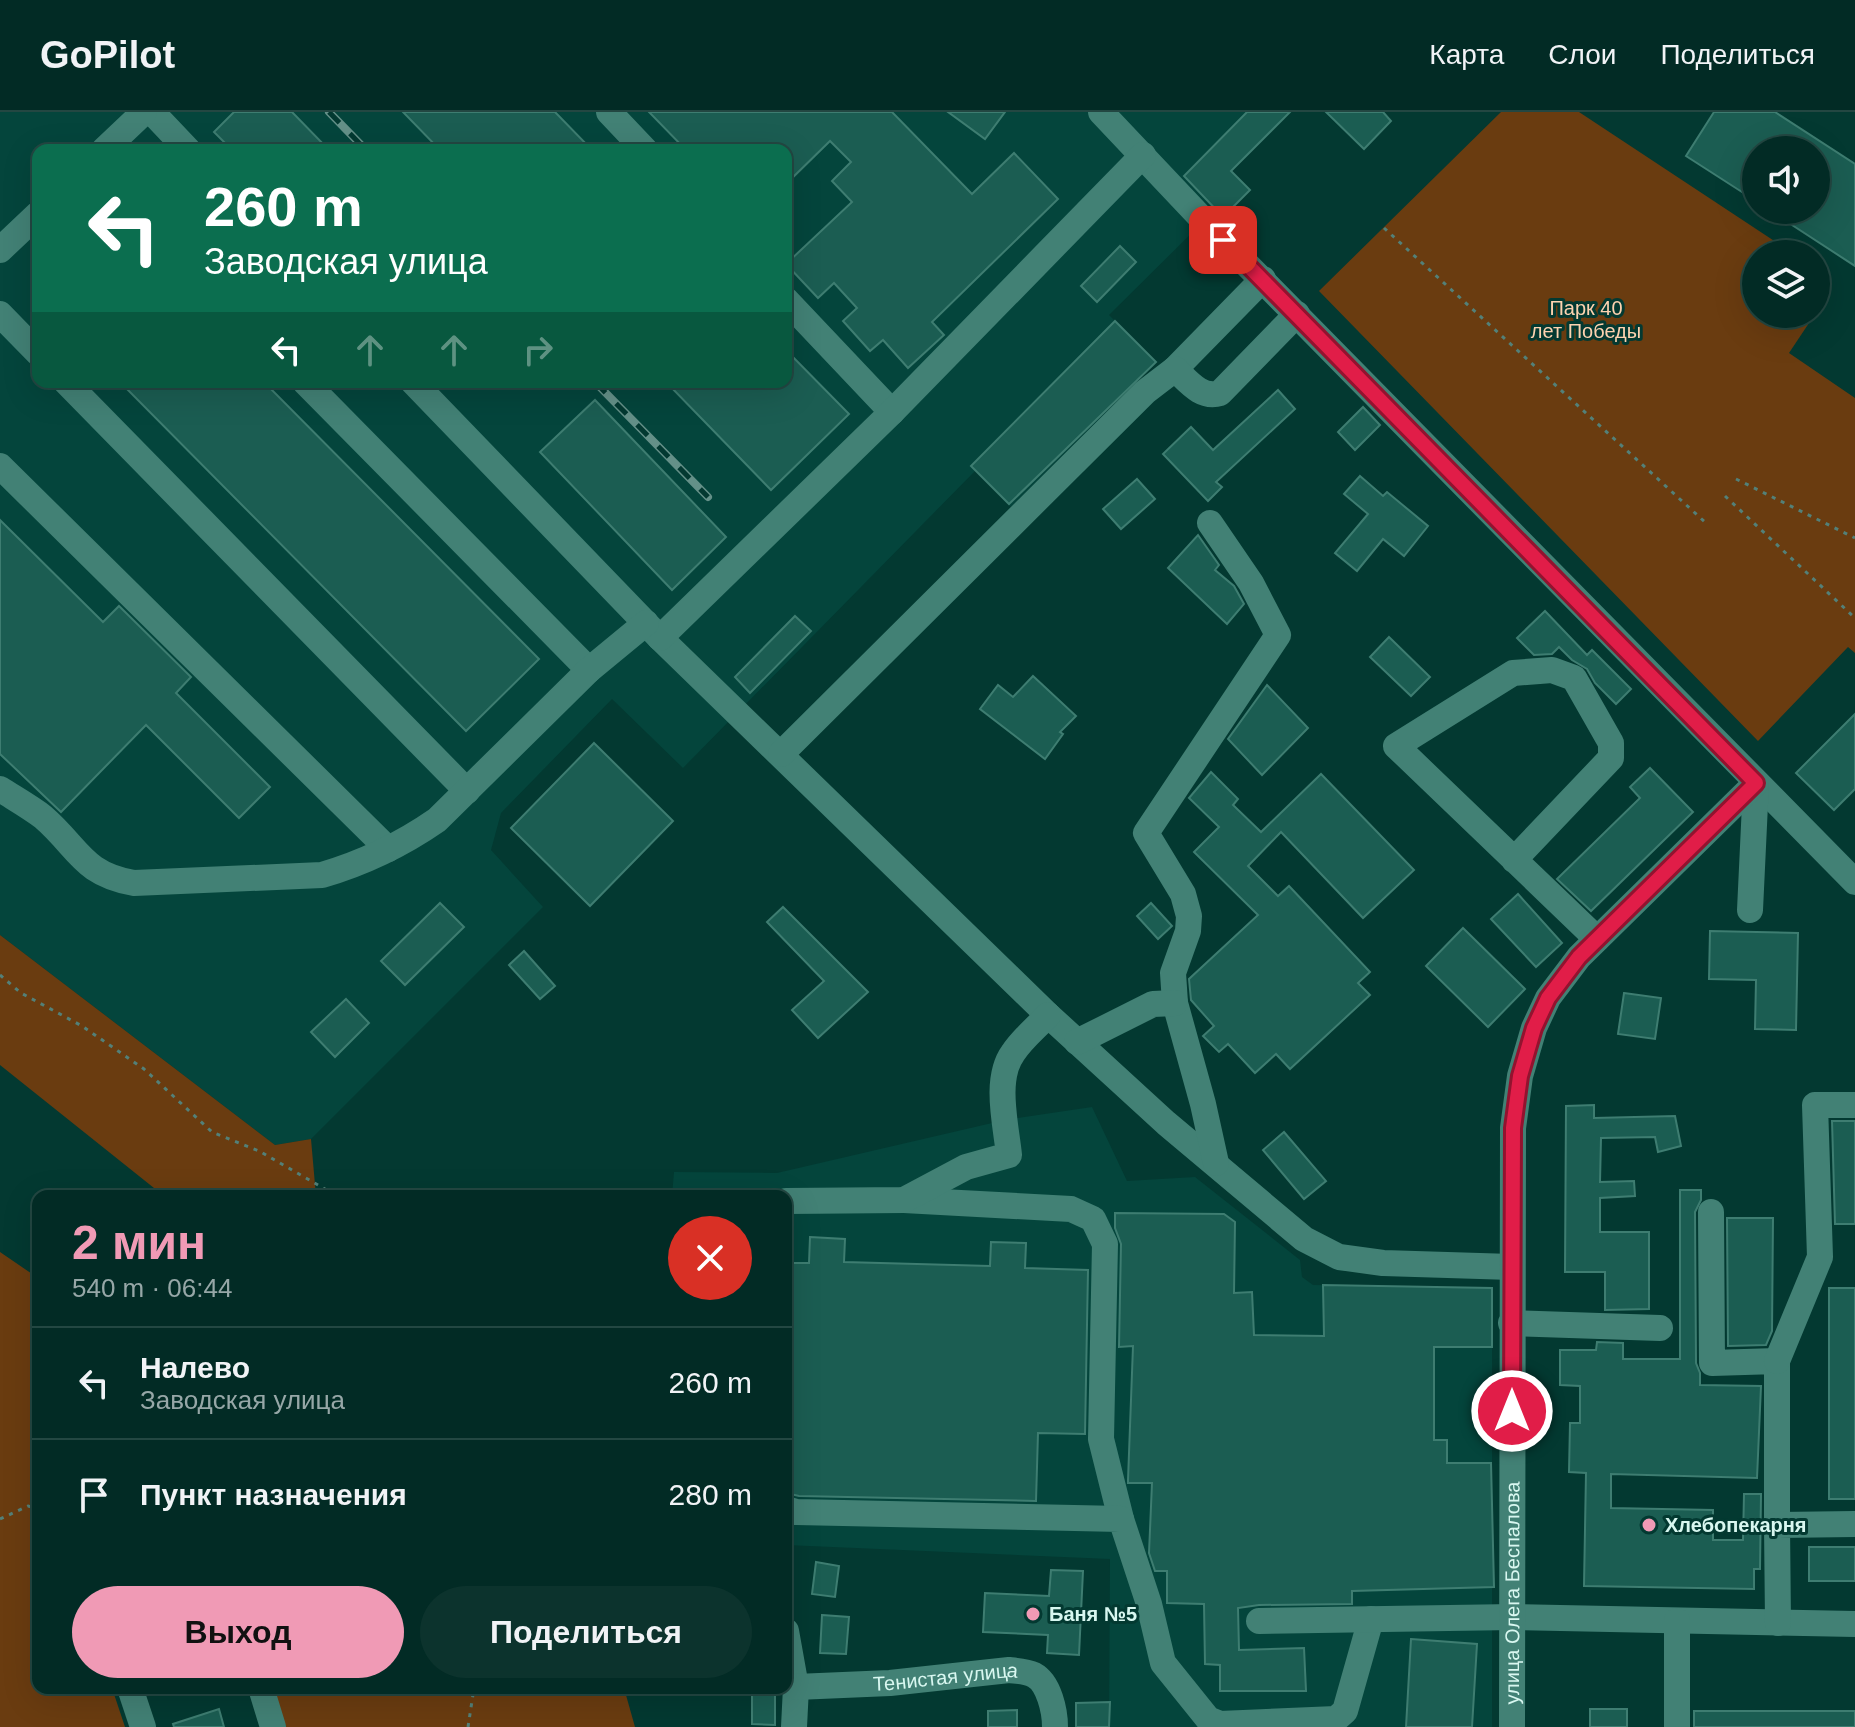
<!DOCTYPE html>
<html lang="ru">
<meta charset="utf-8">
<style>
body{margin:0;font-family:Arial,sans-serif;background:#0c332d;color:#f1f3f6;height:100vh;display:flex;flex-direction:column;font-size:30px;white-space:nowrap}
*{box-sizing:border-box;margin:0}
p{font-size:26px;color:#96a7a7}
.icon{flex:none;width:44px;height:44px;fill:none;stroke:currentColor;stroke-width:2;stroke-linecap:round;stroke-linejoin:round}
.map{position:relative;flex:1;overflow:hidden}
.side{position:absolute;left:32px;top:1078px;width:760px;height:504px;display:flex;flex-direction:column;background:#022b25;border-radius:16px;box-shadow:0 8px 32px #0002,0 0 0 2px #234742}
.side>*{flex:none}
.banner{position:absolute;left:32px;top:32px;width:760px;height:244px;border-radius:16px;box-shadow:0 8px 32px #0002,0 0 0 2px #234742;background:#0b6e4f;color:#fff;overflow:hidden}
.buttons{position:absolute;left:1742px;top:24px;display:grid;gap:16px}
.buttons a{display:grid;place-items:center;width:88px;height:88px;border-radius:50%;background:#022b25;box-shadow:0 8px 32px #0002,0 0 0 2px #234742;font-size:40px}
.pin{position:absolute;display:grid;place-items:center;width:68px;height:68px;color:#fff;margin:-34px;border-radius:16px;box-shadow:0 4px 12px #0006}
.me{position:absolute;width:88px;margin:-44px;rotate:0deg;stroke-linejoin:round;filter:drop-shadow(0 0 6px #0008)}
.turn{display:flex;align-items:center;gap:28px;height:168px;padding:0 40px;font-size:36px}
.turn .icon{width:104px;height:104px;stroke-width:2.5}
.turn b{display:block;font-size:56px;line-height:68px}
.lanes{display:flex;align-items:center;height:76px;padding:0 40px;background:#0003;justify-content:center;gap:40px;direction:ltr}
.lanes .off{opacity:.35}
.round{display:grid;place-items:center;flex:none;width:84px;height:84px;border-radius:42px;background:#0c332d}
.head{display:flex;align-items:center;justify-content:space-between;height:136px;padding:0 40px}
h1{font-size:48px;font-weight:600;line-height:60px;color:#f09ab5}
.cta{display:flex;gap:16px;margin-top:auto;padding:16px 40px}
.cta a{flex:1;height:92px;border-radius:48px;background:#f09ab5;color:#111;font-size:32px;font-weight:600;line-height:92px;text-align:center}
.cta a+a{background:#0c332d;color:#f1f3f6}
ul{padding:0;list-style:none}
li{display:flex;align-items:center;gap:24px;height:112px;padding:0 40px;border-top:2px solid #234742}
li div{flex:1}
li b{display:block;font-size:30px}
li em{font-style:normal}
header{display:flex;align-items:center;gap:48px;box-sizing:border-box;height:112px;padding:0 40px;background:#022b25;border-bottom:2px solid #234742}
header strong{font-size:38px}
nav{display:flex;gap:44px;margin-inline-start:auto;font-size:28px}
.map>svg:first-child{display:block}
</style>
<header>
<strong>GoPilot</strong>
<nav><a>Карта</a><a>Слои</a><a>Поделиться</a></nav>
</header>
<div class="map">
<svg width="1855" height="1615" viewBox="0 0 1855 1615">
<rect width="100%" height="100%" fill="#033931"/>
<g fill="#04453c" fill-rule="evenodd">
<path d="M0,0H1290L1232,59L1250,78L1222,106L1214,99L1109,203L1156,250L1011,395L975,359L683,656L612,587L501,701L491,738L543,795L311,1027L275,1033L0,823ZM38,38H786V270H38Z"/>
<polygon points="1092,995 1127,1069 1195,1065 1300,1148 1302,1165 1313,1173 1492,1176 1492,1615 1109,1615 1110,1447 786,1433 786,1084 672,1084 674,1060 777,1061 1005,1008"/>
</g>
<g fill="#6a3c10">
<polygon points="1501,0 1579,0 1794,142 1756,142 1756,202 1815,202 1789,241 1855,286 1855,541 1848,535 1758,629 1319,179"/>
<polygon points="0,823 275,1033 311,1027 316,1084 164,1084 0,953"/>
<polygon points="0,1140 38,1166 38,1576 112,1576 125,1615 0,1615"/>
<polygon points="273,1576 624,1576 635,1615 286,1615"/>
</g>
<g fill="#1b5d52" stroke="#3e7d71" stroke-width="2">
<polygon points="234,0 292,0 329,38 232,38 214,20"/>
<polygon points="403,0 555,0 592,38 440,38"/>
<polygon points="649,0 892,0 972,82 1014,41 1058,87 932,210 944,223 908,256 883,228 870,239 843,209 857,196 834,171 818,186 786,152 852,90 832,69 851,50 830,29 786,72 786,38 686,38"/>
<polygon points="948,0 1005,0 985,27"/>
<polygon points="1247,0 1290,0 1231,59 1250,78 1223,105 1184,64"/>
<polygon points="1326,0 1383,0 1391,9 1364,37"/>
<polygon points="1714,0 1775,0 1855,52 1855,154 1769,98 1816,98 1816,38 1756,38 1756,89 1686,44"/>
<polygon points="1120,134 1136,150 1097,190 1081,174"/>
<polygon points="1115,209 1156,250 1009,392 971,354"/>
<polygon points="786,238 849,302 771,378 666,270 786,270"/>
<polygon points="120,270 264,270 539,547 466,619"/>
<polygon points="1278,278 1295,297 1216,370 1222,375 1208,389 1163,342 1191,315 1213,338"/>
<polygon points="595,288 726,425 672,478 540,340"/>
<polygon points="1363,295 1380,313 1355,338 1338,320"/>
<polygon points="1360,364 1383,384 1387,380 1428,414 1404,444 1383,427 1357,459 1335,441 1368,402 1344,382"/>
<polygon points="1137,367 1155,387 1121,417 1103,397"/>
<polygon points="0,408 103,510 119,494 191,565 176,581 270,675 239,706 146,613 61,700 0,642"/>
<polygon points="1198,423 1219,453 1215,458 1234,474 1244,492 1227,512 1168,456"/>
<polygon points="1545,499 1587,543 1592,538 1631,577 1616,592 1595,571 1587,557 1572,548 1559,535 1552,542 1534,543 1517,526"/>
<polygon points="795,504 811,519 750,581 735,565"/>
<polygon points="1389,525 1430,565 1411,584 1370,545"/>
<polygon points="1033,564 1076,604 1060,620 1063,622 1045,647 980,597 998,573 1013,585"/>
<polygon points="1267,573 1308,616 1262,663 1228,627"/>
<polygon points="1855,602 1855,677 1834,698 1796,661"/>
<polygon points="594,631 673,709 590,794 511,716"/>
<polygon points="1650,656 1693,700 1591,799 1557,767 1640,686 1630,675"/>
<polygon points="1211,660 1238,687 1233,693 1261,720 1321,662 1414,758 1363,806 1281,720 1248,754 1278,784 1289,774 1370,860 1358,871 1370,883 1290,957 1276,942 1255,961 1228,932 1219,940 1203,924 1214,914 1191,888 1189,867 1258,803 1194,740 1219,715 1189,686"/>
<polygon points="1518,782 1562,831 1536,855 1491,807"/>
<polygon points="440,791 464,815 405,873 381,849"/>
<polygon points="1151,791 1172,814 1158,827 1137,804"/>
<polygon points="783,795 868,880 818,926 792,898 824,869 767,810"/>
<polygon points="1463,816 1525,877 1488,915 1426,854"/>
<polygon points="1710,819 1798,821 1796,918 1755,917 1756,868 1709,867"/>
<polygon points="524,839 555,874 540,887 509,853"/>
<polygon points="1624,881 1661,886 1655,927 1618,922"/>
<polygon points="346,887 369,911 335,945 311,920"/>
<polygon points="1594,993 1594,1006 1675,1004 1681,1034 1658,1040 1655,1025 1601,1026 1600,1070 1634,1069 1635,1084 1600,1086 1600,1120 1649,1120 1649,1197 1605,1198 1605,1160 1565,1160 1566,994"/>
<polygon points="1832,1009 1855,1009 1855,1112 1835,1112"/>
<polygon points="1284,1020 1326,1069 1304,1087 1263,1038"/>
<polygon points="1680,1078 1701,1078 1701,1088 1695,1100 1696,1251 1700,1261 1700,1273 1761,1274 1757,1366 1611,1362 1611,1396 1713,1398 1713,1428 1743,1428 1744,1382 1761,1382 1760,1457 1754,1457 1754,1477 1584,1474 1586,1361 1569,1360 1570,1311 1580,1311 1580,1274 1560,1273 1560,1238 1596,1238 1597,1230 1623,1231 1623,1247 1680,1247"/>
<polygon points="1115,1101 1224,1102 1235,1110 1234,1181 1252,1180 1254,1223 1324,1224 1323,1173 1492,1176 1492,1235 1434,1235 1434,1328 1447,1328 1447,1351 1491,1351 1494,1475 1352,1479 1352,1492 1259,1493 1238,1496 1239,1538 1304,1536 1306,1579 1220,1579 1220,1553 1205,1552 1204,1492 1167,1491 1167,1459 1155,1459 1149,1441 1152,1371 1128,1371 1128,1368 1133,1234 1119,1235 1121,1132 1115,1116"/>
<polygon points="1727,1106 1773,1106 1772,1219 1766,1233 1728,1234"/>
<polygon points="810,1125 845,1127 844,1150 990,1154 991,1130 1026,1131 1025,1156 1088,1158 1085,1322 1038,1321 1036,1389 799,1384 786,1381 786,1151 809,1151"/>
<rect x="1829" y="1176" width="26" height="211"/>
<rect x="1809" y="1435" width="46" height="34"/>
<polygon points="816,1450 839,1454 835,1485 812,1482"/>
<polygon points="1051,1458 1083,1459 1079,1543 1047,1541 1048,1523 983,1520 985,1481 1049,1484"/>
<polygon points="822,1503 849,1505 846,1542 820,1541"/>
<polygon points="1411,1527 1477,1532 1472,1615 1406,1615"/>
<polygon points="752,1578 775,1578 775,1613 752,1612"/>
<polygon points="1110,1590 1109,1615 1076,1615 1076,1591"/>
<polygon points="219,1597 224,1615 174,1615 173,1612"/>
<rect x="1590" y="1597" width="37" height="18"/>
<polygon points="1017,1598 1017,1615 988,1615 988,1599"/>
<rect x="1694" y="1599" width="161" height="16"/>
</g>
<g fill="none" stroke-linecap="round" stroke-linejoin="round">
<g stroke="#538078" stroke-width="3" stroke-dasharray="4 6" stroke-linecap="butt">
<polyline points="1384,116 1707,412"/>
<polyline points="1736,367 1855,426"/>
<polyline points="1725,384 1855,506"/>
<polyline points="0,863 21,881 82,914 144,957 212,1020 259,1039 337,1084"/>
<polyline points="0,1407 28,1394 38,1397"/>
<polyline points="468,1615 474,1576"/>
</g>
<g stroke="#428175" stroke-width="26">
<polyline points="152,0 188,38"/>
<polyline points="609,0 645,38"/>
<polyline points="1101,0 1204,109 1855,770"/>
<polyline points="104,38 144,0"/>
<polyline points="0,138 38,102"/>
<polyline points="786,188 892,300"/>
<polyline points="0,202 38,241"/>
<polyline points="1175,257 1263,167"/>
<polyline points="66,270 467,679"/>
<polyline points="305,270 589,558"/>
<polyline points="413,270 660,526 1048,903 1166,1011 1304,1127 1339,1145 1383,1151 1512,1155"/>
<polyline points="0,354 388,737"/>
<polyline points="1210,411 1251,471 1278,523 1146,721 1183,782 1189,804 1188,819 1173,861 1175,891 1203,992 1216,1051"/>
<polyline points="660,526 892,300 1143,43"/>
<path d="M781,642L1145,280L1175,257C1188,269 1201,287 1220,281L1297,202"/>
<path d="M0,677C14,686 30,695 43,705C79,736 82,762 134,771L322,763C363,751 401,733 437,708L589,558L646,511"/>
<polyline points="1514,748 1611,646 1611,631 1574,566 1552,558 1513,561 1396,634 1597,827"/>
<polyline points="1750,798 1756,671"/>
<polyline points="1077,930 1153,892 1175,891"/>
<polyline points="904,1088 1071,1097 1093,1107 1105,1132 1101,1327 1121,1407"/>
<path d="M786,1089L904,1088L966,1055L1009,1043C1006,1013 994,967 1013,941C1022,927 1037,915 1048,903"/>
<polyline points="1711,1100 1712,1251 1777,1249 1777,1413"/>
<polyline points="1511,1211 1660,1216"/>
<polyline points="1777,1249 1820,1145 1815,993 1855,993"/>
<polyline points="786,1397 796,1400 1121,1407 1149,1492 1163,1551 1208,1607 1220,1612 1336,1607 1345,1599 1371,1507"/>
<polyline points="1259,1509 1514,1505 1855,1512"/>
<polyline points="1778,1511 1777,1413 1855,1412"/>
<polyline points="786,1519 796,1575 794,1615"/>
<path id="s1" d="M796,1575L890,1571L1009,1558C1017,1559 1026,1559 1034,1563C1049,1571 1055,1599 1055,1615"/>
<polyline points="130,1576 143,1615"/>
<polyline points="261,1576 273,1615"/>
<path id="s2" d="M1512,1615L1513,1016L1520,964L1534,916L1548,886L1579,845L1756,671"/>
<polyline points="1677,1615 1677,1509"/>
</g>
<defs>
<g id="rail">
<polyline points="329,0 366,38"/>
<polyline points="595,270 708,385"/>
</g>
</defs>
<use href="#rail" stroke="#649088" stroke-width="8"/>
<use href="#rail" stroke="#033931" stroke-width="5" stroke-dasharray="15" stroke-linecap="butt"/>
</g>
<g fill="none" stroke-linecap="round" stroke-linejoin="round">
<defs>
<polyline id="route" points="1223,128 1756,671 1579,845 1548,886 1534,916 1520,964 1513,1016 1512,1299"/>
</defs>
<use href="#route" stroke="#92132f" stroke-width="20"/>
<use href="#route" stroke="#e11d48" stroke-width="14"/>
</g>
<g fill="#f09ab5" stroke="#033931" stroke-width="3">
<circle cx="1649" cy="1413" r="8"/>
<circle cx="1033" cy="1502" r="8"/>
</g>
<g text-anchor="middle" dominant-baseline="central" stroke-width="6" stroke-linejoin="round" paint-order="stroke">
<g font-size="20" fill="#fdd2af" stroke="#033931">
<text x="1586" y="196">Парк 40<tspan x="1586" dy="23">лет Победы</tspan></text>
</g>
<g font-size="20" font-weight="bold" fill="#d8f7f0" stroke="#033931" text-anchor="start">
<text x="1665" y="1413">Хлебопекарня</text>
<text x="1049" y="1502">Баня №5</text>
</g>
<g font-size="20" fill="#d8f7f0" stroke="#033931">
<text stroke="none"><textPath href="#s2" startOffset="134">улица Олега Беспалова</textPath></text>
<text stroke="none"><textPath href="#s1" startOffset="150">Тенистая улица</textPath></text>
</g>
</g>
</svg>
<div class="buttons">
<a><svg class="icon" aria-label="sound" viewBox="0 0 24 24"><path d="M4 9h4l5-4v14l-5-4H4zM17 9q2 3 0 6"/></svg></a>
<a><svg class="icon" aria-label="layers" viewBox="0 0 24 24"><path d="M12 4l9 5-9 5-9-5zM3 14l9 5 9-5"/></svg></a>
</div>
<div class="pin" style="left:1223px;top:128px;background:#d93025"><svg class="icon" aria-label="arrive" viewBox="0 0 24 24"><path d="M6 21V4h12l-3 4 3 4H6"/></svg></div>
<svg class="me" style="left:1512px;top:1299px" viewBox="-20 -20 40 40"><circle r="17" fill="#e11d48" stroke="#fff" stroke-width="3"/><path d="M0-11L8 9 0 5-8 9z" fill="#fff"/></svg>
<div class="banner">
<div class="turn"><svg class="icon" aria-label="left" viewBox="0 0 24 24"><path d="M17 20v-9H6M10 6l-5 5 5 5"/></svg><div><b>260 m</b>Заводская улица</div></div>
<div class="lanes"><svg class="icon" aria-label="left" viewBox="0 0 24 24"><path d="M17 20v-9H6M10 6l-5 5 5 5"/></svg><svg class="icon off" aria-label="ahead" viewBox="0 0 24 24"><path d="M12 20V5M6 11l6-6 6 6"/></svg><svg class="icon off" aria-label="ahead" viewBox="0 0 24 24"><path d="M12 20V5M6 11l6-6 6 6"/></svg><svg class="icon off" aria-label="right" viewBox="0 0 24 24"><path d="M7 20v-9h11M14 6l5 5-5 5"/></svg></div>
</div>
<section class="side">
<div class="head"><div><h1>2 мин</h1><p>540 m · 06:44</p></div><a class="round" style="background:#d93025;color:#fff"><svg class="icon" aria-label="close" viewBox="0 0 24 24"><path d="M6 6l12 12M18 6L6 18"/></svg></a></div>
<ul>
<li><svg class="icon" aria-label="left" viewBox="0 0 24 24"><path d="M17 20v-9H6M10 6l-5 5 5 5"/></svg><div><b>Налево</b><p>Заводская улица</p></div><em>260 m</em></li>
<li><svg class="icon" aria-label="arrive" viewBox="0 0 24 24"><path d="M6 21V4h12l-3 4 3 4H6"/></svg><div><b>Пункт назначения</b></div><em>280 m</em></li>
</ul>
<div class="cta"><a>Выход</a><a>Поделиться</a></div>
</section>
</div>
